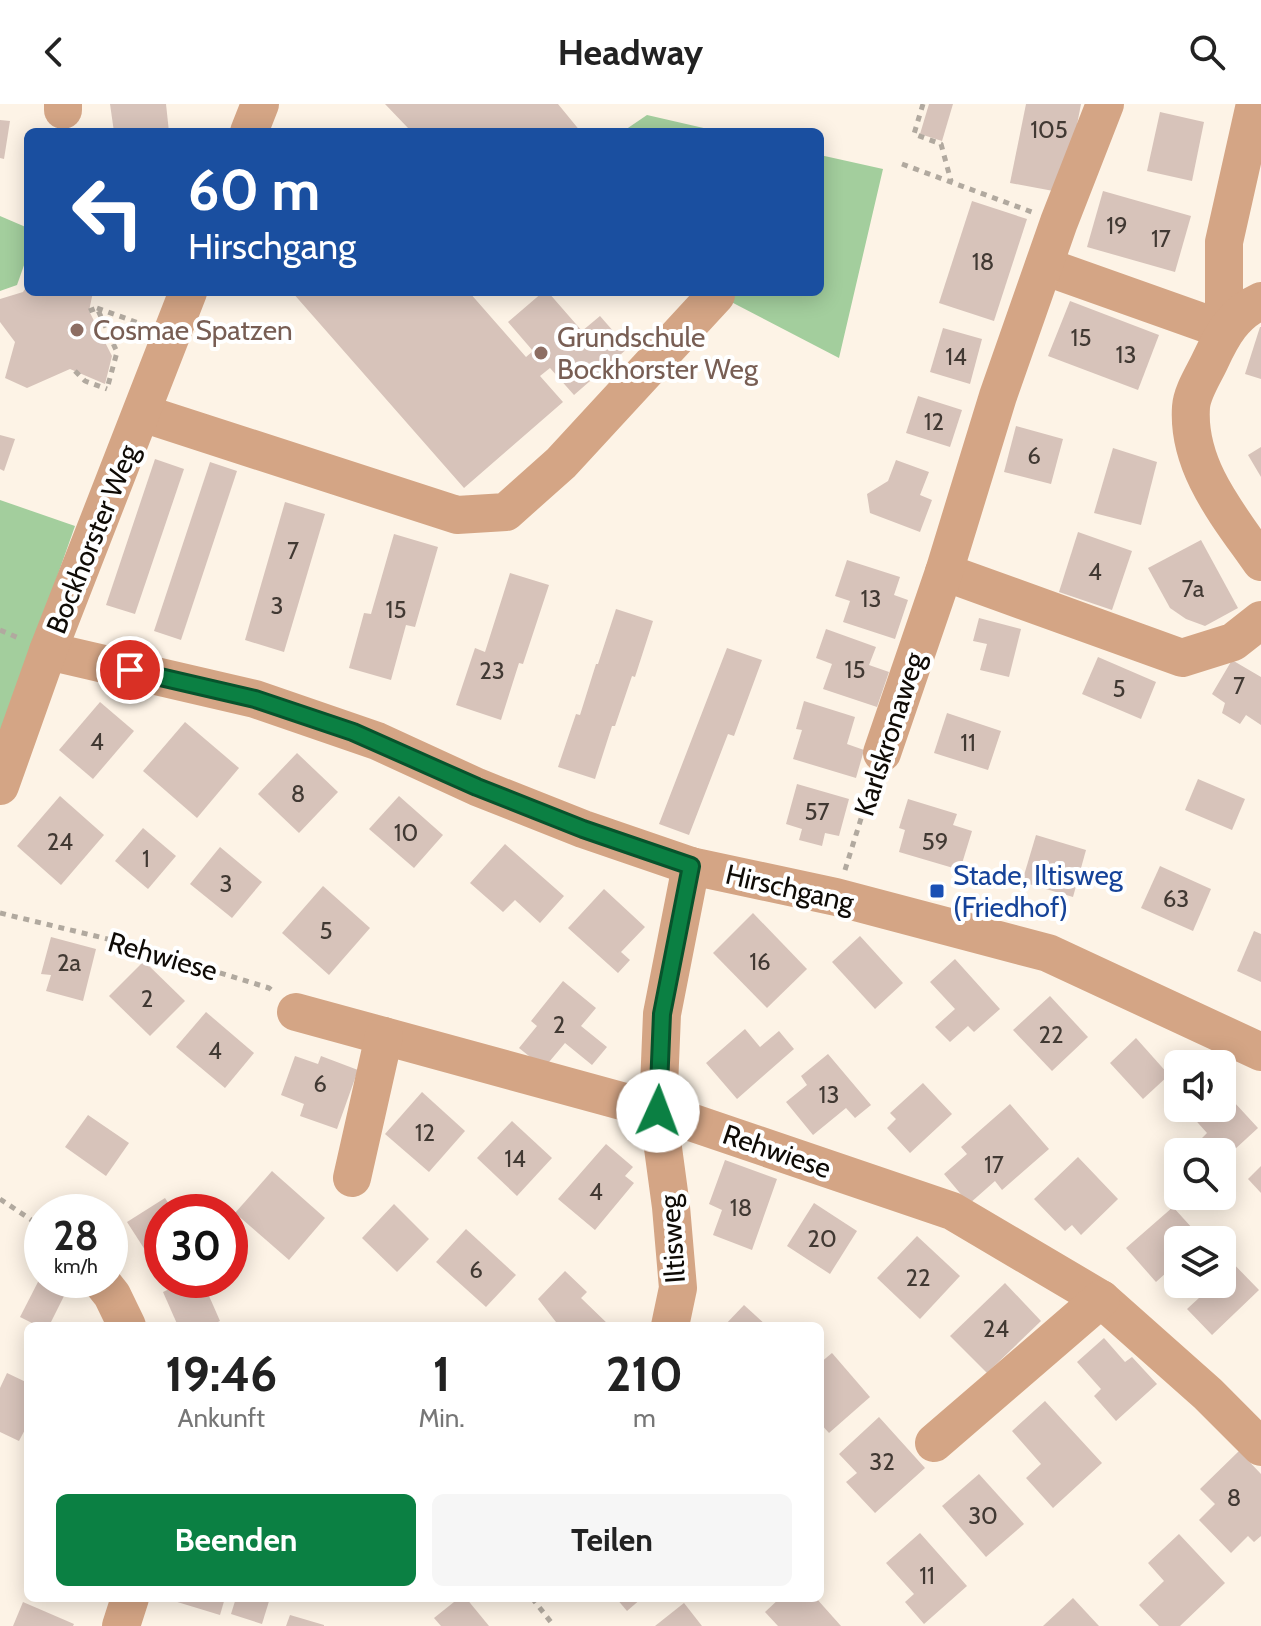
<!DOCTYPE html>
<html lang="de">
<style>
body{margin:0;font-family:Cabin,sans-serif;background:#f6f6f6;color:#222;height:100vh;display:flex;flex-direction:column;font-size:30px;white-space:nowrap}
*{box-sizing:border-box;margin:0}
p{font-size:26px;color:#767676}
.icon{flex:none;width:44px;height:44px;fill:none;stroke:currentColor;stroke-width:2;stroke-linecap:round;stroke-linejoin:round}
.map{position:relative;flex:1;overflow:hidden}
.sheet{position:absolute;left:24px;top:1218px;width:800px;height:280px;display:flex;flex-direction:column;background:#fff;border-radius:12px;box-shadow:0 4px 20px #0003}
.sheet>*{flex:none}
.guide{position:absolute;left:24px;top:24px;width:800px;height:168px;border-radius:12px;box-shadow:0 4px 20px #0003;background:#1a4fa0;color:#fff;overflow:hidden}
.controls{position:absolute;left:1164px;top:946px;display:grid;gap:16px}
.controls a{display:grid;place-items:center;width:72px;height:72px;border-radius:12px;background:#fff;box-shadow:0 4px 20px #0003;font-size:40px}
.speed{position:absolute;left:24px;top:1090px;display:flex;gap:16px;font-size:40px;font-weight:700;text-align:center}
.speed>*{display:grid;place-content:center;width:104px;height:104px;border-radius:50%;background:#fff;box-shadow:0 4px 20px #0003;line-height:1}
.speed small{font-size:20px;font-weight:400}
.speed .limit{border:12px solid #d22;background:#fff;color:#111}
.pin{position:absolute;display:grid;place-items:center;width:68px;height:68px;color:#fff;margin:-34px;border:4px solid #fff;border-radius:50%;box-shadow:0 2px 8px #0007}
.me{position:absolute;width:88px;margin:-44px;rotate:2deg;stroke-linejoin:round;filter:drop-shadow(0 0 6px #0008)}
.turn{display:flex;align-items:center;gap:28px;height:168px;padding:0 32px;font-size:36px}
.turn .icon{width:104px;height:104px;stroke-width:2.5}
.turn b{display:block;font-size:56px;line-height:68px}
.eta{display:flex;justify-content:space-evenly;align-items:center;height:136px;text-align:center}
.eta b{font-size:48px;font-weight:700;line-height:56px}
.action{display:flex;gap:16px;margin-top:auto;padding:16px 32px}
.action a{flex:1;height:92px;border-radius:12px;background:#0b8043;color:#fff;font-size:32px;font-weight:700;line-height:92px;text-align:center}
.action a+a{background:#f6f6f6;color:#222}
header{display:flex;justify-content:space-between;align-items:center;height:104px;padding:0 32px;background:#fff;font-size:36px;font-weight:700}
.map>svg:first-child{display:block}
</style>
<header><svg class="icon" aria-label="back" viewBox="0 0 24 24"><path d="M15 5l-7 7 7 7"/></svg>Headway<svg class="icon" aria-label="search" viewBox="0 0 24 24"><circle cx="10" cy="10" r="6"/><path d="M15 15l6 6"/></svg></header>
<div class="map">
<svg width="1261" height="1522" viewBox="0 0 1261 1522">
<rect width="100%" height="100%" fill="#fdf3e6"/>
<g fill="#a3ce9d">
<polygon points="647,11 721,28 622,28"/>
<polygon points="820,51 883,65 839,254 712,188 820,188"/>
<polygon points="0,112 28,124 28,150 17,181 0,187"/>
<polygon points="0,396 75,422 0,635"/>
</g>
<g fill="#d7c3ba">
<polygon points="110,0 166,0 169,28 114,28"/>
<polygon points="385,0 558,0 581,28 405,28 408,24"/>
<polygon points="929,0 953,0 942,37 920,30"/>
<polygon points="1026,0 1081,0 1064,89 1010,79"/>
<polygon points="1160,8 1204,18 1192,77 1147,67"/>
<polygon points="0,16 10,17 4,55 0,54"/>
<polygon points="1103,87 1191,112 1175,168 1087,143"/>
<polygon points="972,97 1027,115 994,217 939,199"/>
<polygon points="28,180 28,188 93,188 89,207 112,252 105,280 70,265 27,284 5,274 15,238 0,218 0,195 23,188"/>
<polygon points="292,188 469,188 526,253 533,247 508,218 543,188 548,188 582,227 600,212 628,244 574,291 550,264 540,272 563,298 464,384"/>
<polygon points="1070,197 1159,231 1138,286 1048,252"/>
<polygon points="1260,223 1261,223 1261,275 1245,270"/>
<polygon points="943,224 982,235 970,280 930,268"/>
<polygon points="918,292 962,306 950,343 906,329"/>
<polygon points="1016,322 1063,335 1051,380 1004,368"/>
<polygon points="0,331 15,335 4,367 0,365"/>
<polygon points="1261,343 1261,373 1248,351"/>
<polygon points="1113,344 1157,358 1141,421 1094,409"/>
<polygon points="155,355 184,365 135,510 106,501"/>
<polygon points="896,356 929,368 920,391 932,396 920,428 870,409 867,390 888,377"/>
<polygon points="210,358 237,367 181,536 154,527"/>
<polygon points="285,398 325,410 284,548 245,536"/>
<polygon points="1078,428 1132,447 1112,506 1059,488"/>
<polygon points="394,430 438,443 415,523 406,521 391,576 349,564 364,509 371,510"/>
<polygon points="1201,436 1238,504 1205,522 1186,515 1170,504 1148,464"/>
<polygon points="847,456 900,473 894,491 908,496 895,535 843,518 850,497 835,492"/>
<polygon points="510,469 549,481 523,560 519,559 501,616 456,601 475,544 485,548"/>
<polygon points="616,505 653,517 635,573 632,572 615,622 612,622 595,675 558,663 576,610 580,611 596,560 598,560"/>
<polygon points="979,514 1021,525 1009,573 980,566 987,540 973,537"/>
<polygon points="826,525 876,543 869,561 889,568 877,603 823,585 832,560 816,554"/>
<polygon points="727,544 762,556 734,632 728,630 689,731 659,720"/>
<polygon points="1098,553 1156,578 1141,615 1082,590"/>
<polygon points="1232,556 1261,573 1261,621 1246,611 1240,620 1222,609 1225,599 1212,590"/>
<polygon points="804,597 855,613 847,640 864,646 856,674 793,655 802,626 796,625"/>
<polygon points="100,598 134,627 93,675 59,646"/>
<polygon points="947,609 1001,627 988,666 934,649"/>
<polygon points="185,618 239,664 197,714 143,667"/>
<polygon points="297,649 338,688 299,729 258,690"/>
<polygon points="1198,675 1245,695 1232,726 1185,706"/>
<polygon points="797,680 849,695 839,732 825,729 822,742 799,736 802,725 786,720"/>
<polygon points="60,692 104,731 61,781 17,742"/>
<polygon points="399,692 443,731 414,764 369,725"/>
<polygon points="908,695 957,710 953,721 972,727 960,766 899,748 905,726 899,724"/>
<polygon points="143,724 176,752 148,785 115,757"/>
<polygon points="1036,731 1086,746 1073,793 1022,778"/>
<polygon points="505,740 564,792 540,819 515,796 503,808 470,779"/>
<polygon points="220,743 262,778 232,814 190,780"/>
<polygon points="1160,762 1211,785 1193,827 1141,804"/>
<polygon points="323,782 370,824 329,871 282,829"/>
<polygon points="604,785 645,823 621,848 630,856 618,869 568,824"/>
<polygon points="753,809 807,865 767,904 713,849"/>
<polygon points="1254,827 1261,830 1261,878 1237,867"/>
<polygon points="860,832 903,879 875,905 832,858"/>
<polygon points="51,833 96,845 83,897 46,887 51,871 41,870"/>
<polygon points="955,855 1000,905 974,928 968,922 950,938 935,923 955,905 930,878"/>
<polygon points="144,857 185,897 150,932 109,892"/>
<polygon points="563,877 596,904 581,922 607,943 592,961 565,939 544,964 519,944 537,922 531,917"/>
<polygon points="1050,892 1088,933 1052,967 1013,926"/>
<polygon points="206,908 254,949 225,984 176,943"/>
<polygon points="745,925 760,943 779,927 794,945 737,995 706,959"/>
<polygon points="1136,934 1169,971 1143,995 1110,959"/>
<polygon points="828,950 871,1001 855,1014 846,1004 813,1031 786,998 807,981 801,972"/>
<polygon points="295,952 318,960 321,952 358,966 337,1025 300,1012 304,1000 281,991"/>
<polygon points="923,979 952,1010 910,1049 887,1024 896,1015 890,1009"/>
<polygon points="1222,985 1258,1024 1222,1057 1222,1048 1203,1048 1196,1040 1207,1029 1190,1010 1196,1004 1222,1004"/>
<polygon points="422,988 465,1027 429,1068 385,1030"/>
<polygon points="1010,1000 1049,1045 1002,1086 995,1077 969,1100 944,1070 967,1050 961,1043"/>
<polygon points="88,1011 129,1039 106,1072 65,1043"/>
<polygon points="512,1017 552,1054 517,1092 477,1054"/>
<polygon points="606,1040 633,1063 625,1072 634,1079 595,1126 558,1095"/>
<polygon points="1078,1053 1118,1095 1081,1131 1072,1121 1065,1127 1034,1095"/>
<polygon points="725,1056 777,1075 752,1146 713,1131 722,1106 709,1100"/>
<polygon points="1261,1062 1261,1089 1248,1075"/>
<polygon points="272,1067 325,1114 289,1156 235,1109"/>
<polygon points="165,1094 174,1108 162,1108 162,1159 156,1163 127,1118"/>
<polygon points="814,1099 857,1127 830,1170 787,1142"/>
<polygon points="394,1100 429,1135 397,1168 362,1134"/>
<polygon points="1173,1103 1203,1136 1178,1136 1178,1158 1156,1178 1126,1144"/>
<polygon points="466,1125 516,1171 486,1203 436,1158"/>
<polygon points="917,1132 960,1172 920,1215 877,1174"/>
<polygon points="1222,1148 1259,1186 1212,1231 1187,1205 1212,1182 1210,1180 1222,1180"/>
<polygon points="565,1167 587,1188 581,1194 610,1222 552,1222 556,1218 538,1195"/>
<polygon points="40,1174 66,1188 49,1222 38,1222 20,1213"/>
<polygon points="188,1176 202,1176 220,1217 209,1222 178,1222 163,1188"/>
<polygon points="1005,1179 1041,1217 987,1269 950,1232"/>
<polygon points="744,1201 767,1222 724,1222"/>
<polygon points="1104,1234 1125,1258 1132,1253 1157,1280 1116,1317 1094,1292 1101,1285 1077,1258"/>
<polygon points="832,1249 870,1293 829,1329 820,1319 820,1259"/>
<polygon points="7,1269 28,1279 28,1320 19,1337 0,1328 0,1284"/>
<polygon points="1045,1297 1102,1359 1053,1404 1026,1374 1041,1360 1012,1327"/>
<polygon points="879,1313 925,1364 875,1409 846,1378 857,1369 839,1350"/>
<polygon points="1239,1347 1261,1370 1261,1432 1254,1438 1248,1432 1231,1449 1199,1416 1215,1400 1200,1385"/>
<polygon points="979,1370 1024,1420 986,1453 942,1402"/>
<polygon points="920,1429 967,1482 924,1520 905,1498 914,1490 886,1459"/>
<polygon points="1179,1430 1225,1479 1180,1522 1159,1522 1139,1501 1164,1477 1148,1459"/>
<polygon points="175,1494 225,1494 220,1511 174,1497"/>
<polygon points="236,1494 270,1494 262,1520 231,1510"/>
<polygon points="459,1494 466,1494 489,1522 441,1522 434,1514"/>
<polygon points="616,1494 642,1494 627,1507"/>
<polygon points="780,1494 816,1494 841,1522 778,1522 765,1508"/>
<polygon points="1073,1494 1099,1522 1043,1522"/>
<polygon points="23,1498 74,1520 73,1522 13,1522"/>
<polygon points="684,1499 702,1522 655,1522"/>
<polygon points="290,1511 324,1521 324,1522 286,1522"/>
</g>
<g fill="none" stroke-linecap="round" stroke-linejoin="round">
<g stroke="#b1a99f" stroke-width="5" stroke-dasharray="6 6" stroke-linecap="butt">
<polyline points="923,0 914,30 941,40 951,77"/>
<polyline points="902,60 1032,108"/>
<polyline points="97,204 144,221"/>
<polyline points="89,207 97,204 117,248 107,285"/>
<polyline points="75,267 85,277 107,285"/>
<polyline points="0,526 21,535"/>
<polyline points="845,766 873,676"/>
<polyline points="0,809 116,837 269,884 275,889"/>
<polyline points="0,1095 42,1123"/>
<polyline points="532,1494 554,1522"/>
</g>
<g stroke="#d4a585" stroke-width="38">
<polyline points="63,6 63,0"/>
<polyline points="249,28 260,0"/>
<polyline points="1044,162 1224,226 1224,138 1255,0"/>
<path d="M1261,197C1234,209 1222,231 1210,257C1204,270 1192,288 1191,303C1187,363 1229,412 1261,458"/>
<polyline points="142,309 457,411 506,408 561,359 716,191"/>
<polyline points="944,468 1182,554 1233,538 1261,516"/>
<polyline points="48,547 255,595 377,637 477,683 583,725 691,762 836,793 1048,849 1261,948"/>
<polyline points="882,649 944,468 998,292 1059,118 1105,0"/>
<polyline points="0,682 48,547 188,188"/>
<polyline points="296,908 658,1007 952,1107 1101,1195 1208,1290 1261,1343"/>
<polyline points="352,1074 384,932"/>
<polyline points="100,1176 112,1191 127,1222"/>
<polyline points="670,1222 678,1184 671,1103 658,1007 662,910 691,762"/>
<polyline points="934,1339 1101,1195"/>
<polyline points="121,1522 130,1494"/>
</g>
</g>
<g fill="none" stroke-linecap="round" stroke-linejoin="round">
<defs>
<polyline id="route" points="130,566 255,595 353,628 477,683 583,725 691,762 662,910 658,1007"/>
</defs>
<use href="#route" stroke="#07532c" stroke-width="20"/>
<use href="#route" stroke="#0b8043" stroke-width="14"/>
</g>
<g fill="#8d6e63" stroke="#fff" stroke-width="3">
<circle cx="77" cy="226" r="8"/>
<circle cx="541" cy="249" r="8"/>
</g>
<rect fill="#1a4fb4" stroke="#fff" stroke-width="3" x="929" y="779" width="16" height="16" rx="4"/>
<g text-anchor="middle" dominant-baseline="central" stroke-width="8" stroke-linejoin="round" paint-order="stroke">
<g font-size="24" fill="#413933">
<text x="1049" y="25">105</text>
<text x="1117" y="121">19</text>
<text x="1161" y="134">17</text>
<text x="983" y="157">18</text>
<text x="1081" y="233">15</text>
<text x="1126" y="250">13</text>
<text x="956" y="252">14</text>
<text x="934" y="317">12</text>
<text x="1034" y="351">6</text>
<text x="293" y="446">7</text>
<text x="1095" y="467">4</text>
<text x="1193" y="484">7a</text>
<text x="871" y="494">13</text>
<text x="277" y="501">3</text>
<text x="396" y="505">15</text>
<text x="855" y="565">15</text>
<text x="492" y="566">23</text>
<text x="1239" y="581">7</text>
<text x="1119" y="584">5</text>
<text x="97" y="637">4</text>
<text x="968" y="638">11</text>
<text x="298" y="689">8</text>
<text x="817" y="707">57</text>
<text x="406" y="728">10</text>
<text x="60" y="737">24</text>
<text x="935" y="737">59</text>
<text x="146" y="754">1</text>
<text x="226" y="779">3</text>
<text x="1176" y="794">63</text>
<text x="326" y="826">5</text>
<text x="760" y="857">16</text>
<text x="69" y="858">2a</text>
<text x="147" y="894">2</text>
<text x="559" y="920">2</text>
<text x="1051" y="930">22</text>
<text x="215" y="946">4</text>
<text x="320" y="979">6</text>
<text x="829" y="990">13</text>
<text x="425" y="1028">12</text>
<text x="515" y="1054">14</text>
<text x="994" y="1060">17</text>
<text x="596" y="1087">4</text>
<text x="741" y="1103">18</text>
<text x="822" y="1134">20</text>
<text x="476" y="1165">6</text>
<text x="918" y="1173">22</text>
<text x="996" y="1224">24</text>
<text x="882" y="1357">32</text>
<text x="1234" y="1393">8</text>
<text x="983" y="1411">30</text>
<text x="927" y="1471">11</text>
</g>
<g font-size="28" fill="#785e54" stroke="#fff" text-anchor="start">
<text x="93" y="226">Cosmae Spatzen</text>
<text x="557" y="233">Grundschule<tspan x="557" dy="32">Bockhorster Weg</tspan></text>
</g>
<g font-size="28" fill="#0f0b06" stroke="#fff">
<text transform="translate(92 435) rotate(-68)">Bockhorster Weg</text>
<text transform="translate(889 630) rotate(-72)">Karlskronaweg</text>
<text transform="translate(790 784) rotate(13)">Hirschgang</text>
<text transform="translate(163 852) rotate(16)">Rehwiese</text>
<text transform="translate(777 1047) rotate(19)">Rehwiese</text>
<text transform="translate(672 1135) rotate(-94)">Iltisweg</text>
</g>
<g font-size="28" fill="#164399" stroke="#fff" text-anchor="start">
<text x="953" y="771">Stade, Iltisweg<tspan x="953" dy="32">(Friedhof)</tspan></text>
</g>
</g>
</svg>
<div class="controls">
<a><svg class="icon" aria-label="sound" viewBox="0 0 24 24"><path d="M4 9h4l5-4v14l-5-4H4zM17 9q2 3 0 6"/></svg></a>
<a><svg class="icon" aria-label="search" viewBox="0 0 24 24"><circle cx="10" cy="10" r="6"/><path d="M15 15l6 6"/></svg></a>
<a><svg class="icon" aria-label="layers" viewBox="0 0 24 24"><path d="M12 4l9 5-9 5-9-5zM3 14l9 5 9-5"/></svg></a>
</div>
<div class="speed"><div>28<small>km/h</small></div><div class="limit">30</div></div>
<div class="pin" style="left:130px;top:566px;background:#d93025"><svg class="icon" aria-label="arrive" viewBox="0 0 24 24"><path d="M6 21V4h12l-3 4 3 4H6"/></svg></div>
<svg class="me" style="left:658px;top:1007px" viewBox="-20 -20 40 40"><circle r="19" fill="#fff"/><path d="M0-13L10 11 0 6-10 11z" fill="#0b8043"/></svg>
<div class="guide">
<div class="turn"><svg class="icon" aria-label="left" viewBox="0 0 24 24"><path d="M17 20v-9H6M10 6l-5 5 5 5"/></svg><div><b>60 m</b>Hirschgang</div></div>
</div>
<section class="sheet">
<div class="eta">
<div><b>19:46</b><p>Ankunft</p></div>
<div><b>1</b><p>Min.</p></div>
<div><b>210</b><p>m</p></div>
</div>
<div class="action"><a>Beenden</a><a>Teilen</a></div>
</section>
</div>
